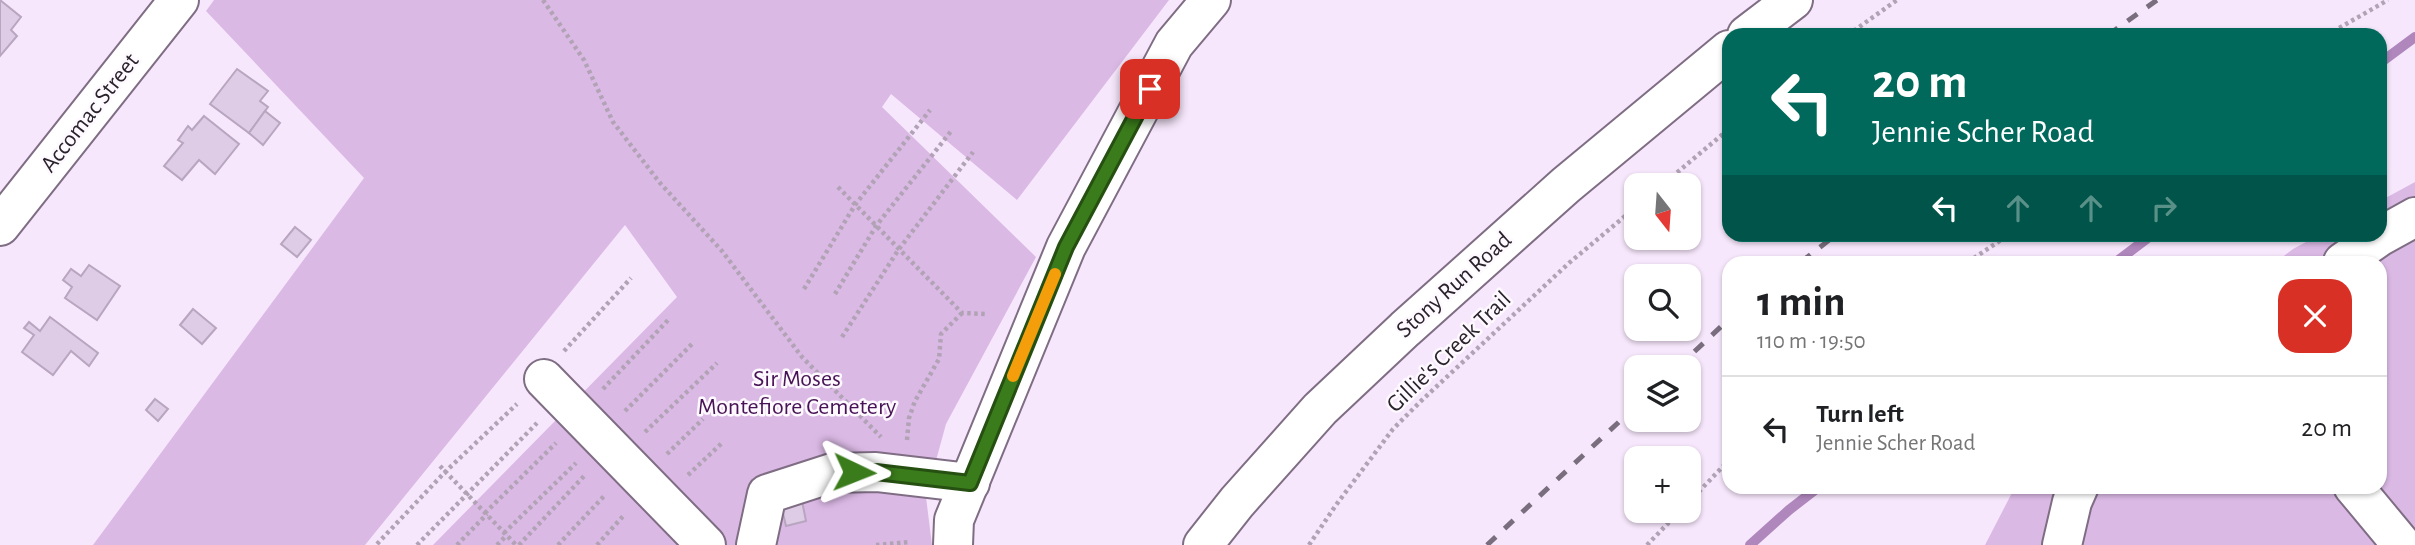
<!DOCTYPE html>
<meta charset="utf-8">
<style>
body{margin:0;font-family:"Alegreya Sans",sans-serif;background:#f6f6f6;color:#202124;height:100vh;display:flex;flex-direction:column;font-size:26px;white-space:nowrap}
*{box-sizing:border-box;margin:0}
p{font-size:23px;color:#757577}
.icon{flex:none;width:38px;height:38px;fill:none;stroke:currentColor;stroke-width:2;stroke-linecap:round;stroke-linejoin:round}
.map{position:relative;flex:1;overflow:hidden}
.drawer{position:absolute;left:1722px;top:256px;width:665px;height:238px;display:flex;flex-direction:column;background:#fff;border-radius:21px;box-shadow:0 2px 5px #0004}
.drawer>*{flex:none}
.top-card{position:absolute;left:1722px;top:28px;width:665px;height:214px;border-radius:21px;box-shadow:0 2px 5px #0004;background:#00695c;color:#fff;overflow:hidden}
.needle{width:46px;rotate:163deg}
.fabs{position:absolute;left:1624px;top:173px;display:grid;gap:14px}
.fabs a{display:grid;place-items:center;width:77px;height:77px;border-radius:14px;background:#fff;box-shadow:0 2px 5px #0004;font-size:35px}
.pin{position:absolute;display:grid;place-items:center;width:60px;height:60px;color:#fff;margin:-30px;border-radius:14px;box-shadow:0 4px 10px #0006}
.me{position:absolute;width:77px;margin:-38px;rotate:92deg;stroke-linejoin:round;filter:drop-shadow(0 0 5px #0008)}
.turn{display:flex;align-items:center;gap:24px;height:147px;padding:0 35px;font-size:32px}
.turn .icon{width:91px;height:91px;stroke-width:2.5}
.turn b{display:block;font-size:49px;line-height:60px}
.lanes{display:flex;align-items:center;height:66px;padding:0 35px;background:#0003;justify-content:center;gap:35px;direction:ltr}
.lanes .off{opacity:.35}
.round{display:grid;place-items:center;flex:none;width:74px;height:74px;border-radius:21px;background:#f6f6f6}
.head{display:flex;align-items:center;justify-content:space-between;height:119px;padding:0 35px}
h1{font-size:42px;font-weight:700;line-height:52px}
ul{padding:0;list-style:none}
li{display:flex;align-items:center;gap:21px;height:105px;padding:0 35px;border-top:2px solid #e0e0e0}
li div{flex:1}
li b{display:block;font-size:26px}
li em{font-style:normal}
.map>svg:first-child{display:block}
</style>
<div class="map">
<svg width="2415" height="545" viewBox="0 0 2415 545">
<rect width="100%" height="100%" fill="#f7e7fc"/>
<g fill="#dbb9e5">
<polygon points="214,0 1169,0 1017,200 891,94 882,107 1036,257 946,424 926,497 932,545 433,545 677,297 625,225 365,545 93,545 364,178 206,11"/>
<polygon points="2415,182 2415,545 1985,545 2015,487 2380,486 2380,262 2276,262 2293,249 2319,235 2380,234 2380,201"/>
</g>
<g fill="none" stroke-linecap="round" stroke-linejoin="round">
<g stroke="#b087bd" stroke-width="10">
<polyline points="2380,63 2415,37"/>
<polyline points="2116,262 2153,234"/>
<polyline points="1750,545 1789,510 1820,486"/>
</g>
</g>
<g fill="#decbe5" stroke="#b8a5bf" stroke-width="2">
<polygon points="0,0 21,17 11,30 17,36 0,56"/>
<polygon points="237,69 268,91 260,101 268,107 249,133 210,104"/>
<polygon points="265,111 280,123 263,145 249,133"/>
<polygon points="204,116 239,144 215,174 199,160 182,180 164,166 183,143 178,140 188,126 192,130"/>
<polygon points="295,227 311,240 297,257 281,244"/>
<polygon points="89,265 120,286 97,320 65,298 72,287 63,280 71,269 81,276"/>
<polygon points="193,309 216,328 202,344 180,325"/>
<polygon points="50,317 98,353 89,366 71,351 53,375 22,352 34,335 24,328 29,322 40,331"/>
<polygon points="155,399 168,409 158,421 146,410"/>
<polygon points="802,501 806,521 786,526 781,505"/>
</g>
<g fill="none" stroke-linecap="round" stroke-linejoin="round">
<defs>
<g id="minor">
<polyline points="1747,35 1793,0"/>
<polyline points="0,226 179,0"/>
<polyline points="2343,262 2379,237 2415,217"/>
<polyline points="544,379 706,545"/>
<polyline points="2353,486 2402,545"/>
<polyline points="756,545 767,494 832,473 876,472 970,483"/>
<polyline points="953,545 954,520 1066,247 1174,44 1211,0"/>
<polyline points="1203,545 1237,502 1320,409 1405,329 1566,185 1729,50"/>
<polyline points="2062,545 2072,502 2079,486"/>
</g>
</defs>
<use href="#minor" stroke="#7f6d84" stroke-width="42"/>
<g stroke="#b1a3b5" stroke-width="4.5" stroke-dasharray="3.5 3.5" stroke-linecap="butt">
<polyline points="543,0 584,60 613,122 660,183 722,251 802,357 881,437"/>
<polyline points="1848,35 1897,0"/>
<polyline points="2327,35 2388,0"/>
<polyline points="1661,186 1729,129"/>
<polyline points="838,187 962,313 986,314"/>
<polyline points="1968,262 2010,234"/>
<polyline points="804,289 855,205 930,110"/>
<polyline points="835,294 876,226 952,130"/>
<polyline points="842,337 899,249 973,152"/>
<polyline points="564,351 631,278"/>
<polyline points="603,389 670,318"/>
<polyline points="625,411 693,343"/>
<polyline points="645,432 717,363"/>
<polyline points="907,440 909,418 915,401 939,359 941,334 962,313"/>
<polyline points="667,454 703,419"/>
<polyline points="440,466 516,545"/>
<polyline points="688,475 722,443"/>
<polyline points="1689,502 1729,460"/>
<polyline points="485,513 556,443"/>
<polyline points="504,533 576,463"/>
<polyline points="377,544 445,472 517,404"/>
<polyline points="417,545 537,423"/>
<polyline points="457,545 487,514"/>
<polyline points="497,545 507,535"/>
<polyline points="519,545 586,474"/>
<polyline points="558,545 606,494"/>
<polyline points="597,545 625,514"/>
<polyline points="876,545 910,542"/>
<polyline points="1309,545 1336,505 1393,429 1421,401 1569,263 1636,207"/>
<polyline points="1647,545 1680,511"/>
</g>
<use href="#minor" stroke="#fff" stroke-width="38"/>
<g stroke="#796e7d" stroke-width="5" stroke-dasharray="12 12" stroke-linecap="butt">
<polyline points="2108,35 2157,0"/>
<polyline points="1801,262 1837,234"/>
<polyline points="1677,368 1729,319"/>
<polyline points="1487,545 1636,406"/>
</g>
</g>
<g fill="none" stroke-linecap="round" stroke-linejoin="round">
<defs>
<polyline id="route" points="854,472 876,472 970,483 1066,247 1150,89"/>
</defs>
<use href="#route" stroke="#265012" stroke-width="18"/>
<use href="#route" stroke="#3a7b1b" stroke-width="12"/>
<polyline stroke="#f59e0b" stroke-width="12" points="1013,376 1055,274"/>
</g>
<g text-anchor="middle" dominant-baseline="central" stroke-width="5" stroke-linejoin="round" paint-order="stroke">
<g font-size="24" fill="#2a222c" stroke="#fdf9fe">
<text transform="translate(90 113) rotate(-52)">Accomac Street</text>
<text transform="translate(1454 285) rotate(-42)">Stony Run Road</text>
<text transform="translate(1449 352) rotate(-44)">Gillie's Creek Trail</text>
</g>
<g font-size="24" fill="#471356" stroke="#fdf9fe">
<text x="797" y="379">Sir Moses<tspan x="797" dy="28">Montefiore Cemetery</tspan></text>
</g>
</g>
</svg>
<div class="fabs">
<a><svg class="needle" viewBox="-14 -14 28 28"><path d="M0-13l5 13h-10z" fill="#e53935"/><path d="M0 13l5-13h-10z" fill="#757577"/></svg></a>
<a><svg class="icon" aria-label="search" viewBox="0 0 24 24"><circle cx="10" cy="10" r="6"/><path d="M15 15l6 6"/></svg></a>
<a><svg class="icon" aria-label="layers" viewBox="0 0 24 24"><path d="M12 4l9 5-9 5-9-5zM3 14l9 5 9-5"/></svg></a>
<a>+</a>
</div>
<div class="pin" style="left:1150px;top:89px;background:#d93025"><svg class="icon" aria-label="arrive" viewBox="0 0 24 24"><path d="M6 21V4h12l-3 4 3 4H6"/></svg></div>
<svg class="me" style="left:854px;top:472px" viewBox="-20 -20 40 40"><path d="M0-17L14 15 0 8-14 15z" fill="#3a7b1b" stroke="#fff" stroke-width="4"/></svg>
<div class="top-card">
<div class="turn"><svg class="icon" aria-label="left" viewBox="0 0 24 24"><path d="M17 20v-9H6M10 6l-5 5 5 5"/></svg><div><b>20 m</b>Jennie Scher Road</div></div>
<div class="lanes"><svg class="icon" aria-label="left" viewBox="0 0 24 24"><path d="M17 20v-9H6M10 6l-5 5 5 5"/></svg><svg class="icon off" aria-label="ahead" viewBox="0 0 24 24"><path d="M12 20V5M6 11l6-6 6 6"/></svg><svg class="icon off" aria-label="ahead" viewBox="0 0 24 24"><path d="M12 20V5M6 11l6-6 6 6"/></svg><svg class="icon off" aria-label="right" viewBox="0 0 24 24"><path d="M7 20v-9h11M14 6l5 5-5 5"/></svg></div>
</div>
<section class="drawer">
<div class="head"><div><h1>1 min</h1><p>110 m · 19:50</p></div><a class="round" style="background:#d93025;color:#fff"><svg class="icon" aria-label="close" viewBox="0 0 24 24"><path d="M6 6l12 12M18 6L6 18"/></svg></a></div>
<ul>
<li><svg class="icon" aria-label="left" viewBox="0 0 24 24"><path d="M17 20v-9H6M10 6l-5 5 5 5"/></svg><div><b>Turn left</b><p>Jennie Scher Road</p></div><em>20 m</em></li>
</ul>
</section>
</div>
